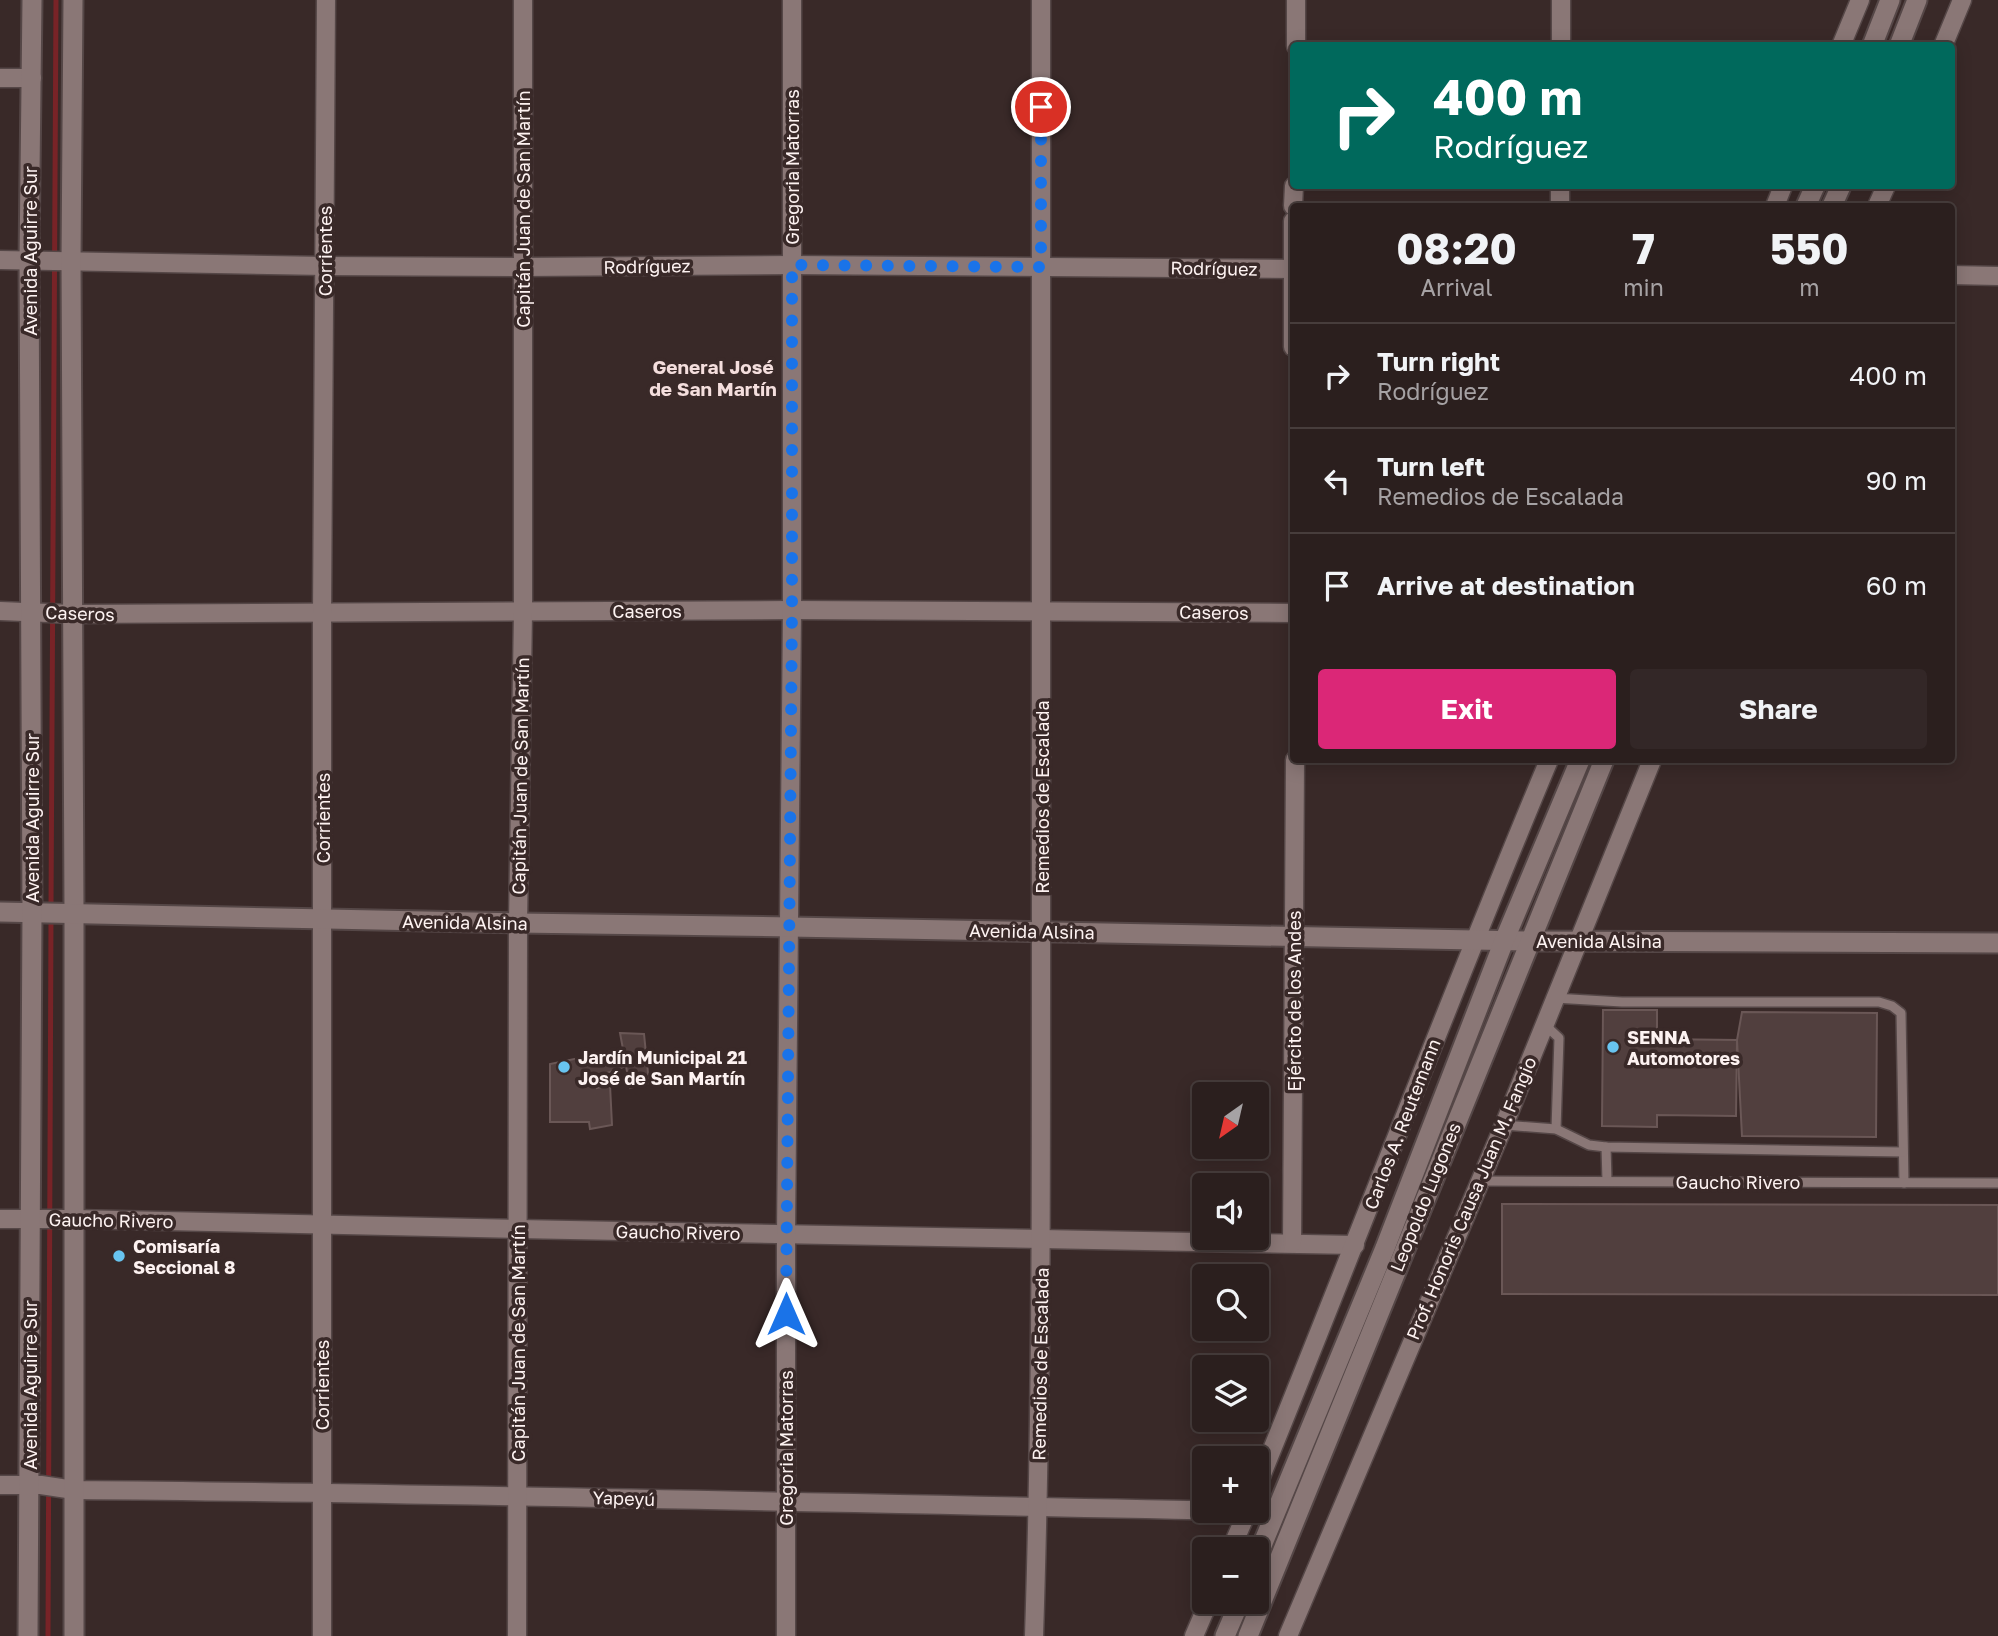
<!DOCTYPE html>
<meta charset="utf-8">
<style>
body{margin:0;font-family:"Golos Text",sans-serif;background:#332727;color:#f1f3f6;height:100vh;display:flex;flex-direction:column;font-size:26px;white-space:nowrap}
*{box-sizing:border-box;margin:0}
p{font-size:23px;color:#a6a2a4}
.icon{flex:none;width:38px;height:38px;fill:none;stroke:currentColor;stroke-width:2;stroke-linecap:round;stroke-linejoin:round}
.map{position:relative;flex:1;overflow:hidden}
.sheet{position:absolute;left:1290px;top:203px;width:665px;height:560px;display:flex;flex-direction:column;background:#2b1f1e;border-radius:7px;box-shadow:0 4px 18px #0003,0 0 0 2px #473d3c}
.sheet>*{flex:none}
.banner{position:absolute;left:1290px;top:42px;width:665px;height:147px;border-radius:7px;box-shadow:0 4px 18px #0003,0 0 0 2px #473d3c;background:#00695c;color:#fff;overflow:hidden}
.needle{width:46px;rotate:214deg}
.buttons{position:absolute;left:1192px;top:1082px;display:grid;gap:14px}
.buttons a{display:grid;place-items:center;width:77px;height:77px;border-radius:7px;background:#2b1f1e;box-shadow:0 4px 18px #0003,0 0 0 2px #473d3c;font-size:35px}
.pin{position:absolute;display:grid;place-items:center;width:60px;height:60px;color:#fff;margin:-30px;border:4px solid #fff;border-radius:50%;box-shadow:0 2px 7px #0007}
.me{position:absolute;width:77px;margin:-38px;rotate:0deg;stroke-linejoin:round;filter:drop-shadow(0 0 5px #0008)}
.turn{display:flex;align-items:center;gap:24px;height:147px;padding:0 28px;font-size:32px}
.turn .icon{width:91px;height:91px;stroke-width:2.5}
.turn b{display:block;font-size:49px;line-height:60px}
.eta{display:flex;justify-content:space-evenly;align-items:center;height:119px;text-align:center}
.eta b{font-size:42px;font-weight:700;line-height:49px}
.button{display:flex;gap:14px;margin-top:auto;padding:14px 28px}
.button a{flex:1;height:80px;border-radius:7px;background:#db2777;color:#fff;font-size:28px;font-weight:700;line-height:80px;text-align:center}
.button a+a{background:#332727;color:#f1f3f6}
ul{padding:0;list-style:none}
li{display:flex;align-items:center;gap:21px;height:105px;padding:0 28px;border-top:2px solid #473d3c}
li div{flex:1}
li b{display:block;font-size:26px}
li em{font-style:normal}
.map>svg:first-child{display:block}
</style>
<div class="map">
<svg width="1998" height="1636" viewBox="0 0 1998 1636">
<rect width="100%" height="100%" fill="#392928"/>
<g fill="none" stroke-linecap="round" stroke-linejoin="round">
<g stroke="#782327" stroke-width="5">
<polyline points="51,908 56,0"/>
<polyline points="48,1636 51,918"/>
</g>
</g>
<g fill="#513f3e" stroke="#6a5756" stroke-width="2">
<polygon points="1603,1010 1657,1010 1657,1039 1737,1040 1736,1116 1657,1115 1657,1127 1602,1126"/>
<polygon points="1742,1012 1877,1013 1876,1137 1742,1136 1737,1040"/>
<polygon points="620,1033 644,1034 649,1083 630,1088 626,1066 596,1077 597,1088 610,1085 612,1125 590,1129 589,1122 550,1122 550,1064 623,1049"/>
<polygon points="1502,1204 1998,1205 1998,1295 1502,1294"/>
</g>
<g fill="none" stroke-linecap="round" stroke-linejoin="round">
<defs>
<g id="service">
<polyline points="1554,998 1622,1002 1879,1002 1892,1006 1901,1013 1904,1183"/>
<polyline points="1544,1024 1559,1038 1556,1129"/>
<polyline points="1504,1125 1556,1129 1589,1145 1606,1147 1903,1152"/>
<polyline points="1606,1147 1607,1181"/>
<polyline points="1479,1181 1998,1183"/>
</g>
<g id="minor">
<polyline points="1296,46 1296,0"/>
<polyline points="1561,46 1561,0"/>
<polyline points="1841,46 1860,0"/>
<polyline points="1943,46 1962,0"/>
<polyline points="0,78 32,78"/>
<polyline points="1293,206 1294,186"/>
<polyline points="1560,206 1560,186"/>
<polyline points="1775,206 1783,186"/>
<polyline points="1877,206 1886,186"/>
<polyline points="1293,221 1293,347"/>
<polyline points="0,260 325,266 522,267 792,265 1293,269"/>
<polyline points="1951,275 1998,276"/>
<polyline points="0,611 72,614 792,610 1293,613"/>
<polyline points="0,1219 74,1219 518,1229 1355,1245"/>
<polyline points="1292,1243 1295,760"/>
<path d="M0,1485H41L74,1490C465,1493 856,1504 1248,1511"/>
<path d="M1256,1489C1355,1246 1448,1001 1549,760"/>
<polyline points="1231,1549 1248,1510"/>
<polyline points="322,1636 322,614 326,0"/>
<polyline points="517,1636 518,923 523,612 523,0"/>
<polyline points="786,1636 786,1234 792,610 792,0"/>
<path d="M1034,1636C1041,1425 1041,1214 1041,1003C1042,669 1040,334 1041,0"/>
<polyline points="1194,1636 1209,1601"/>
<polyline points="1288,1636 1504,1125 1652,760"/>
</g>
<polyline id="tertiary" points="1529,941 1998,943"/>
<g id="secondary">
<polyline points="73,0 71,261 74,912 74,1636"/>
<polyline points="1872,46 1890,0"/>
<polyline points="1899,46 1917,0"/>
<polyline points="1806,206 1815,186"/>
<polyline points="1832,206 1841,186"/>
<polyline points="0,912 518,923 790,927 1529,941"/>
<polyline points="1256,1560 1385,1248 1504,941 1580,760"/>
<polyline points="28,1636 32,912 29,260 32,0"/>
<polyline points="1225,1636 1240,1601"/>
<polyline points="1248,1636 1604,760"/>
</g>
</defs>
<use href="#service" stroke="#554747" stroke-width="12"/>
<use href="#minor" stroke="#554747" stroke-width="21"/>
<use href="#tertiary" stroke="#554747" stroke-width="23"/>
<use href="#secondary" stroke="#554747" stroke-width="23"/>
<use href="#service" stroke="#8a7776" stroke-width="9"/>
<use href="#minor" stroke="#8a7776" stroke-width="18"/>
<use href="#tertiary" stroke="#8a7776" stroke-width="19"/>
<use href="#secondary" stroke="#8a7776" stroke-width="19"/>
</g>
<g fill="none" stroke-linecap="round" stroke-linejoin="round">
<polyline stroke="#1a73e8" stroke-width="12" stroke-dasharray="0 21.6" points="786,1314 792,610 792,265 1041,267 1041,107"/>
</g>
<g fill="#68c4f0" stroke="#392928" stroke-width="2.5">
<circle cx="1613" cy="1047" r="7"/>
<circle cx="564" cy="1067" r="7"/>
<circle cx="119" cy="1256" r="7"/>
</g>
<g text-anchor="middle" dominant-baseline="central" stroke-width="7" stroke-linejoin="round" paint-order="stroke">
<g font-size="18" fill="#fdf2f1" stroke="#392928">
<text transform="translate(792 167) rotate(-90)">Gregoria Matorras</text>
<text transform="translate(523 209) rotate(-90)">Capitán Juan de San Martín</text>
<text transform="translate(30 251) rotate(-90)">Avenida Aguirre Sur</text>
<text transform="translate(325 251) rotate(-90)">Corrientes</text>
<text transform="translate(647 266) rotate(-1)">Rodríguez</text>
<text transform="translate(1214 268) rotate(1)">Rodríguez</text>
<text x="647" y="611">Caseros</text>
<text transform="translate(1214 612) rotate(1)">Caseros</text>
<text transform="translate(80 613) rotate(2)">Caseros</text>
<text transform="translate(520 776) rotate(-89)">Capitán Juan de San Martín</text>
<text transform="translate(1042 797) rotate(-90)">Remedios de Escalada</text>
<text transform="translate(32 818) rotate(-90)">Avenida Aguirre Sur</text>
<text transform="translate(323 818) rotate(-90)">Corrientes</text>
<text transform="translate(465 922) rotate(1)">Avenida Alsina</text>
<text transform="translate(1032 931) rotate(1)">Avenida Alsina</text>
<text x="1599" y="941">Avenida Alsina</text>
<text transform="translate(1294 1001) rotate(-90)">Ejército de los Andes</text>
<text transform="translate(1402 1124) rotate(-69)">Carlos A. Reutemann</text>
<text x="1738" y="1182">Gaucho Rivero</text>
<text transform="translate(1425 1197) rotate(-68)">Leopoldo Lugones</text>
<text transform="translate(1471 1198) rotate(-67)">Prof. Honoris Causa Juan M. Fangio</text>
<text transform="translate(111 1220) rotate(1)">Gaucho Rivero</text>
<text transform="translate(678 1232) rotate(1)">Gaucho Rivero</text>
<text transform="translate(518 1343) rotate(-90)">Capitán Juan de San Martín</text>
<text transform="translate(1040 1364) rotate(-89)">Remedios de Escalada</text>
<text transform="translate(30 1385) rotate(-90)">Avenida Aguirre Sur</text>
<text transform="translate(322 1385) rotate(-90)">Corrientes</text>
<text transform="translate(786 1448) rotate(-90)">Gregoria Matorras</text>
<text transform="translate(624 1498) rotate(2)">Yapeyú</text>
</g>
<g font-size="18" font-weight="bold" fill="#fdf2f1" stroke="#392928" text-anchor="start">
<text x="1627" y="1037">SENNA<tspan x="1627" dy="21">Automotores</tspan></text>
<text x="578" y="1057">Jardín Municipal 21<tspan x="578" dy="21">José de San Martín</tspan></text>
<text x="133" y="1246">Comisaría<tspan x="133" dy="21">Seccional 8</tspan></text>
</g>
<g font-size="19" font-weight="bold" fill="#f4dedd" stroke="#392928">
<text x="713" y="366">General José<tspan x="713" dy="22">de San Martín</tspan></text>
</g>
</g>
</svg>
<div class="buttons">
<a><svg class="needle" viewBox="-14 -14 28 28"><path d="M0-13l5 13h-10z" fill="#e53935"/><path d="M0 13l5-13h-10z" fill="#a6a2a4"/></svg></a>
<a><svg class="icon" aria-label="sound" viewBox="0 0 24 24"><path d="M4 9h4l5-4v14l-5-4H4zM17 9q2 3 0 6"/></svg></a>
<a><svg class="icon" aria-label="search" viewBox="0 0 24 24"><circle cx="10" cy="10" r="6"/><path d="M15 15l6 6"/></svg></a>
<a><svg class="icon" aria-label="layers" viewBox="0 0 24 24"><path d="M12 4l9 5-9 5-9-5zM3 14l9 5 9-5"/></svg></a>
<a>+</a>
<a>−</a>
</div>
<div class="pin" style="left:1041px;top:107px;background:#d93025"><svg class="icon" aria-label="arrive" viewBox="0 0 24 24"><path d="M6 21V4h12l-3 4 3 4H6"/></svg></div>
<svg class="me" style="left:786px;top:1314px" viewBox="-20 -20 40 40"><path d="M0-17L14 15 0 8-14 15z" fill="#1a73e8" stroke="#fff" stroke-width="4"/></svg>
<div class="banner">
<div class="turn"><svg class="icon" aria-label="right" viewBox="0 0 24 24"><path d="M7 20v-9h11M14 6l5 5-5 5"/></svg><div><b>400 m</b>Rodríguez</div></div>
</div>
<section class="sheet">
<div class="eta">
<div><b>08:20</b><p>Arrival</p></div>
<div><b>7</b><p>min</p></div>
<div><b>550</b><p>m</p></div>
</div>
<ul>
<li><svg class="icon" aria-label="right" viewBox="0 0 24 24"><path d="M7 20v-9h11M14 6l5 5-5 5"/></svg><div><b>Turn right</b><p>Rodríguez</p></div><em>400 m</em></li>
<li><svg class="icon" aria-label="left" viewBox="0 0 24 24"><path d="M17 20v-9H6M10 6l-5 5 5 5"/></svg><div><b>Turn left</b><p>Remedios de Escalada</p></div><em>90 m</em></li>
<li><svg class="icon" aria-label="arrive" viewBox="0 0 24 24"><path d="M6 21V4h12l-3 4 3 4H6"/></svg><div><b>Arrive at destination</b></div><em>60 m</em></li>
</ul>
<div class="button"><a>Exit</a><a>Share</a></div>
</section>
</div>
